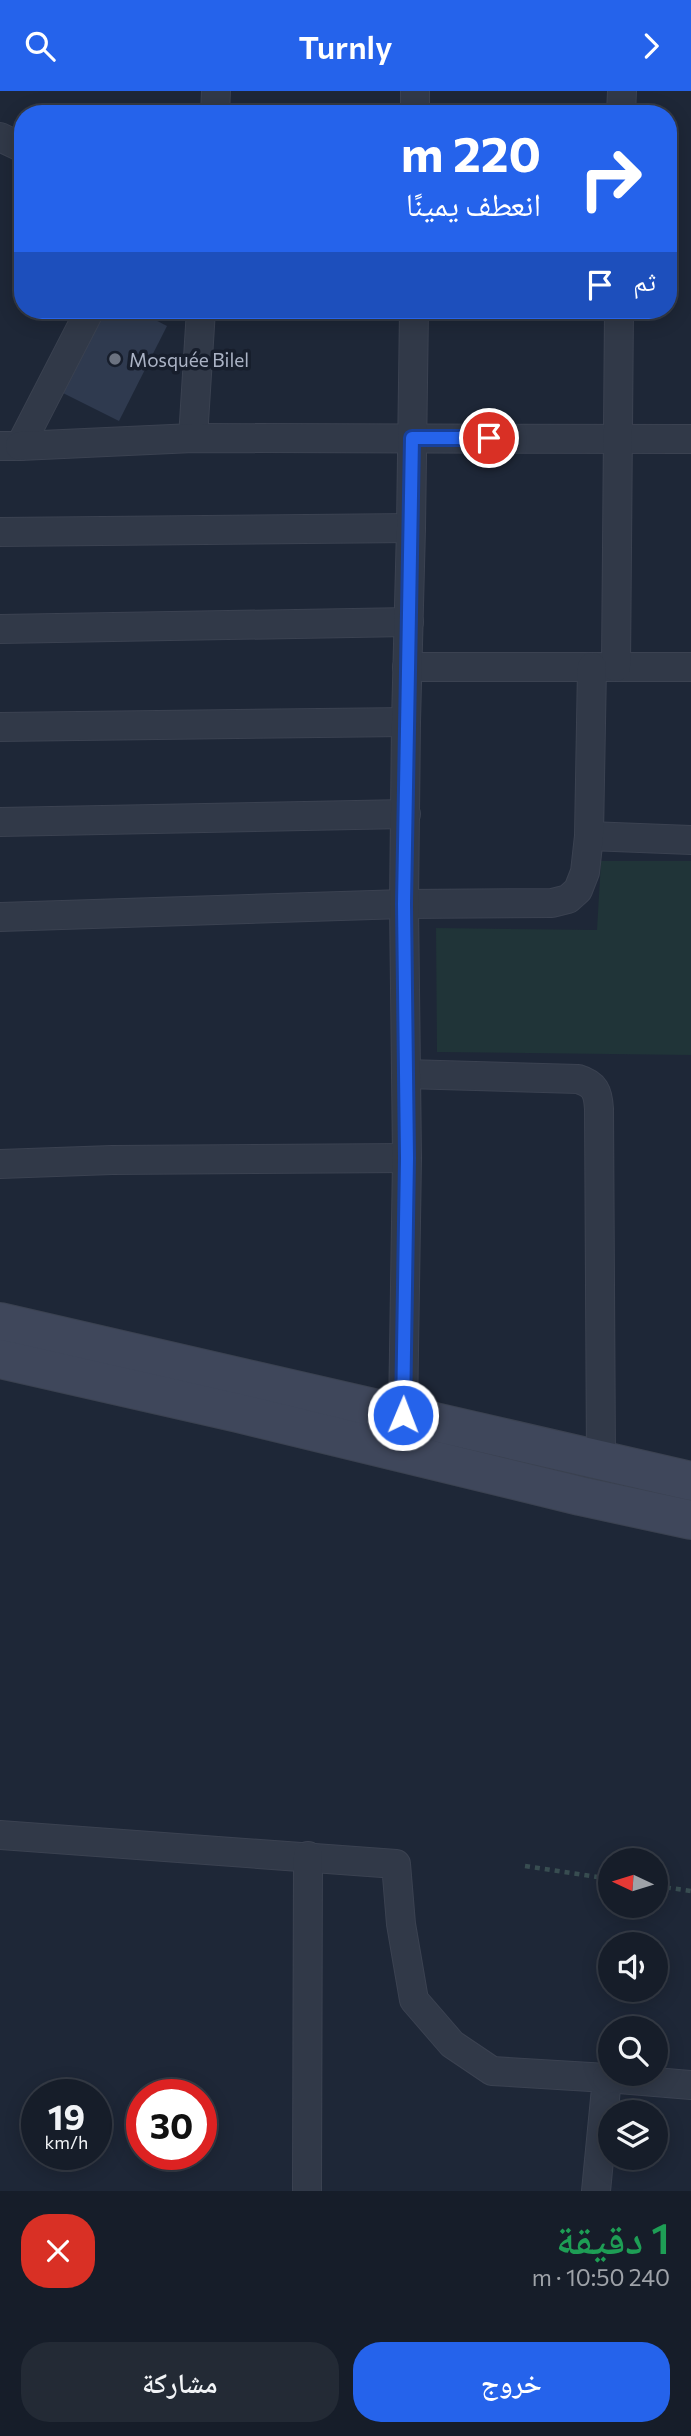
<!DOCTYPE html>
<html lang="ar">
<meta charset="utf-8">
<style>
body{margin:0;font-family:Commissioner,"Noto Naskh Arabic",sans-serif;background:#232a35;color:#f1f3f6;direction:rtl;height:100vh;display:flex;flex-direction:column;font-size:26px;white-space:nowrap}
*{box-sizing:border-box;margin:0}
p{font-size:23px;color:#9ea2a8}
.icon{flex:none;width:38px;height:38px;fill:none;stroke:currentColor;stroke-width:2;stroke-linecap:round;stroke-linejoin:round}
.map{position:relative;height:2100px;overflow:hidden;direction:ltr}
.panel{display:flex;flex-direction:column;background:#161d29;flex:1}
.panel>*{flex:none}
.guide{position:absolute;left:14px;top:14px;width:663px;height:214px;border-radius:28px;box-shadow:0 4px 18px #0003,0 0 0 2px #353b46;direction:rtl;background:#2563eb;color:#fff;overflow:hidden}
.needle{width:46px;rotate:274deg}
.fabs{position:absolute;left:598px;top:1757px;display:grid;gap:14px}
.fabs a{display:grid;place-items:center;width:70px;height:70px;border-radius:50%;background:#161d29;box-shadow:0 4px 18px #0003,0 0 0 2px #353b46;font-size:35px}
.speed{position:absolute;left:21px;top:1988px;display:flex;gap:14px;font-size:35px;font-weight:700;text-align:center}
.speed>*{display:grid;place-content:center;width:91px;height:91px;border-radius:50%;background:#161d29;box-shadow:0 4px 18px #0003,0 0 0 2px #353b46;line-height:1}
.speed small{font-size:18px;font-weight:400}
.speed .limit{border:10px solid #d22;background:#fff;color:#111}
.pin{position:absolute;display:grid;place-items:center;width:60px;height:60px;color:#fff;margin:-30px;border:4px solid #fff;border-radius:50%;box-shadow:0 2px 7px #0007}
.me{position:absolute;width:77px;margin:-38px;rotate:1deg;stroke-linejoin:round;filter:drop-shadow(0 0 5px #0008)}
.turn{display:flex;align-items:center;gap:24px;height:147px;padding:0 21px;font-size:32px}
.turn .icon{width:91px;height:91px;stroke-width:2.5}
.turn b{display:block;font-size:49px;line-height:60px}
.then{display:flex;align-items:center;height:66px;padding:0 21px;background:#0003;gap:14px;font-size:26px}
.round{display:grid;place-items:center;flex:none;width:74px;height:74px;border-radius:28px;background:#232a35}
.headline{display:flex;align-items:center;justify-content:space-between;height:119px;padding:0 21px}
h1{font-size:42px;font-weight:600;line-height:52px;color:#1e9e55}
.action{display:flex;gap:14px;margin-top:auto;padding:14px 21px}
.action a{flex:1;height:80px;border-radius:28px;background:#2563eb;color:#fff;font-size:28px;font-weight:600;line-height:80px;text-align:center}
.action a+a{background:#232a35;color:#f1f3f6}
header{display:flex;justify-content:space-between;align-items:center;height:91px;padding:0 21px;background:#2563eb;color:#fff;font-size:32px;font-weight:600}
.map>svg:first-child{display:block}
</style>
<header><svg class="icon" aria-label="forward" viewBox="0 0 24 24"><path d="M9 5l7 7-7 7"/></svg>Turnly<svg class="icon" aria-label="search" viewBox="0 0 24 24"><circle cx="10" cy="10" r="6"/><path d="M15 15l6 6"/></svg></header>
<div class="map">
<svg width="691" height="2100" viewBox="0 0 691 2100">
<rect width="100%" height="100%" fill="#1e2737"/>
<polygon fill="#203438" points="601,770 691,770 691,964 437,961 436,837 597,839"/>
<polygon fill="#2f3a4f" points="106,219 136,219 167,235 119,330 63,302"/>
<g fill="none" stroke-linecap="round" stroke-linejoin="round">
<defs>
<g id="minor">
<polyline points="215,23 216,0"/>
<polyline points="415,23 415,0"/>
<polyline points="621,23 622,0"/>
<polyline points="0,46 23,57"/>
<polyline points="193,347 201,219"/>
<polyline points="0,355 20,355 90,219"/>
<polyline points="20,355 193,347 691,348"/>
<polyline points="0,441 411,437"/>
<polyline points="0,538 409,531"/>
<polyline points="407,576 691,576"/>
<polyline points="616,576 619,219"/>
<polyline points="0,636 406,631"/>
<polyline points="0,731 406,723"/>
<polyline points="589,745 691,749"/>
<polyline points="0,826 404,813 552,812 568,808 578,799 585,781 589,745 592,576"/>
<path d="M406,983L578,988C595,993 598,1001 599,1018L601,1369"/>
<polyline points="0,1073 112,1069 407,1067"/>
<polyline points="400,1342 403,1324 407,1067 404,813 406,631 411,437 414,219"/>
<polyline points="0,1744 396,1773 401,1833 414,1909 452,1953 492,1980 607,1987 596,2100"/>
<polyline points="607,1987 691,1994"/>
<polyline points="307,2100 308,1765"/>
</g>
<g id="secondary">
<polyline points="0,1231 691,1390"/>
<polyline points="0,1268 238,1322 580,1405 691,1429"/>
</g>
</defs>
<use href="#minor" stroke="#3b4251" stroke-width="30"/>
<use href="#secondary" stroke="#3b4251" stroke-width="40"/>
<g stroke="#384d51" stroke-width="4.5" stroke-dasharray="5 5" stroke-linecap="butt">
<polyline points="525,1775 611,1788"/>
<polyline points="656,1795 691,1800"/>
</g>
<use href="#minor" stroke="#313948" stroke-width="28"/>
<use href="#secondary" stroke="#3f475b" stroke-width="38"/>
</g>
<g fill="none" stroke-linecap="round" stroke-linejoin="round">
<defs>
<polyline id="route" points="403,1324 407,1067 404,813 412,347 489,347"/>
</defs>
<use href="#route" stroke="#184099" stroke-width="18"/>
<use href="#route" stroke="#2563eb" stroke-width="12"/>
</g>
<circle fill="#6b7280" stroke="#171e2c" stroke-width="2.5" cx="115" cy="268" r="7"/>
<g text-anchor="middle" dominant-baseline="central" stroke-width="7" stroke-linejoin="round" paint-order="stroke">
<g font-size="19" fill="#abb3c5" stroke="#171e2c" text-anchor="start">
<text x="129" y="268">Mosquée Bilel</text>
</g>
</g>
</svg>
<div class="fabs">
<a><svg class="needle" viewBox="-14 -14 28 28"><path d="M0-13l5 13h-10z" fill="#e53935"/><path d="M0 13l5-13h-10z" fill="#9ea2a8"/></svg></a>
<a><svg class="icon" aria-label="sound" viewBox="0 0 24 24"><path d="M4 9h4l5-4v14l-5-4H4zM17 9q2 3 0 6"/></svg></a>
<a><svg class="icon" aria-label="search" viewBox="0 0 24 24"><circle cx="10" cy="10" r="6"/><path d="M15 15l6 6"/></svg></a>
<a><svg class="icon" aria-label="layers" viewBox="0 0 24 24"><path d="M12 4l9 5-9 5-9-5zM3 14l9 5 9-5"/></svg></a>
</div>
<div class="speed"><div>19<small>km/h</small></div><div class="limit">30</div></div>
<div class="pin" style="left:489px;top:347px;background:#d93025"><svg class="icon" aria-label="arrive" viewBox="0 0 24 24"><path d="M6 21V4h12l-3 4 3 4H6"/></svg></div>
<svg class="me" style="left:403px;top:1324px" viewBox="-20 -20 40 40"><circle r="17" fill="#2563eb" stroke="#fff" stroke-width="3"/><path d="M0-11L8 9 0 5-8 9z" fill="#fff"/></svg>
<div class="guide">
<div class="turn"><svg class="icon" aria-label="right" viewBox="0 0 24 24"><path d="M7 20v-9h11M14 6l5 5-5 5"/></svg><div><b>220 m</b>انعطف يمينًا</div></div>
<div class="then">ثم<svg class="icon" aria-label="arrive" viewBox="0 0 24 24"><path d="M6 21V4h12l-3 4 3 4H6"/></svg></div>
</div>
</div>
<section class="panel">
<div class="headline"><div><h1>1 دقيقة</h1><p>240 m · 10:50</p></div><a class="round" style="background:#d93025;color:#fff"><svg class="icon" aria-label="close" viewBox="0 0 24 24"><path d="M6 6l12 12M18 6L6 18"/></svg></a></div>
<div class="action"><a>خروج</a><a>مشاركة</a></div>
</section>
